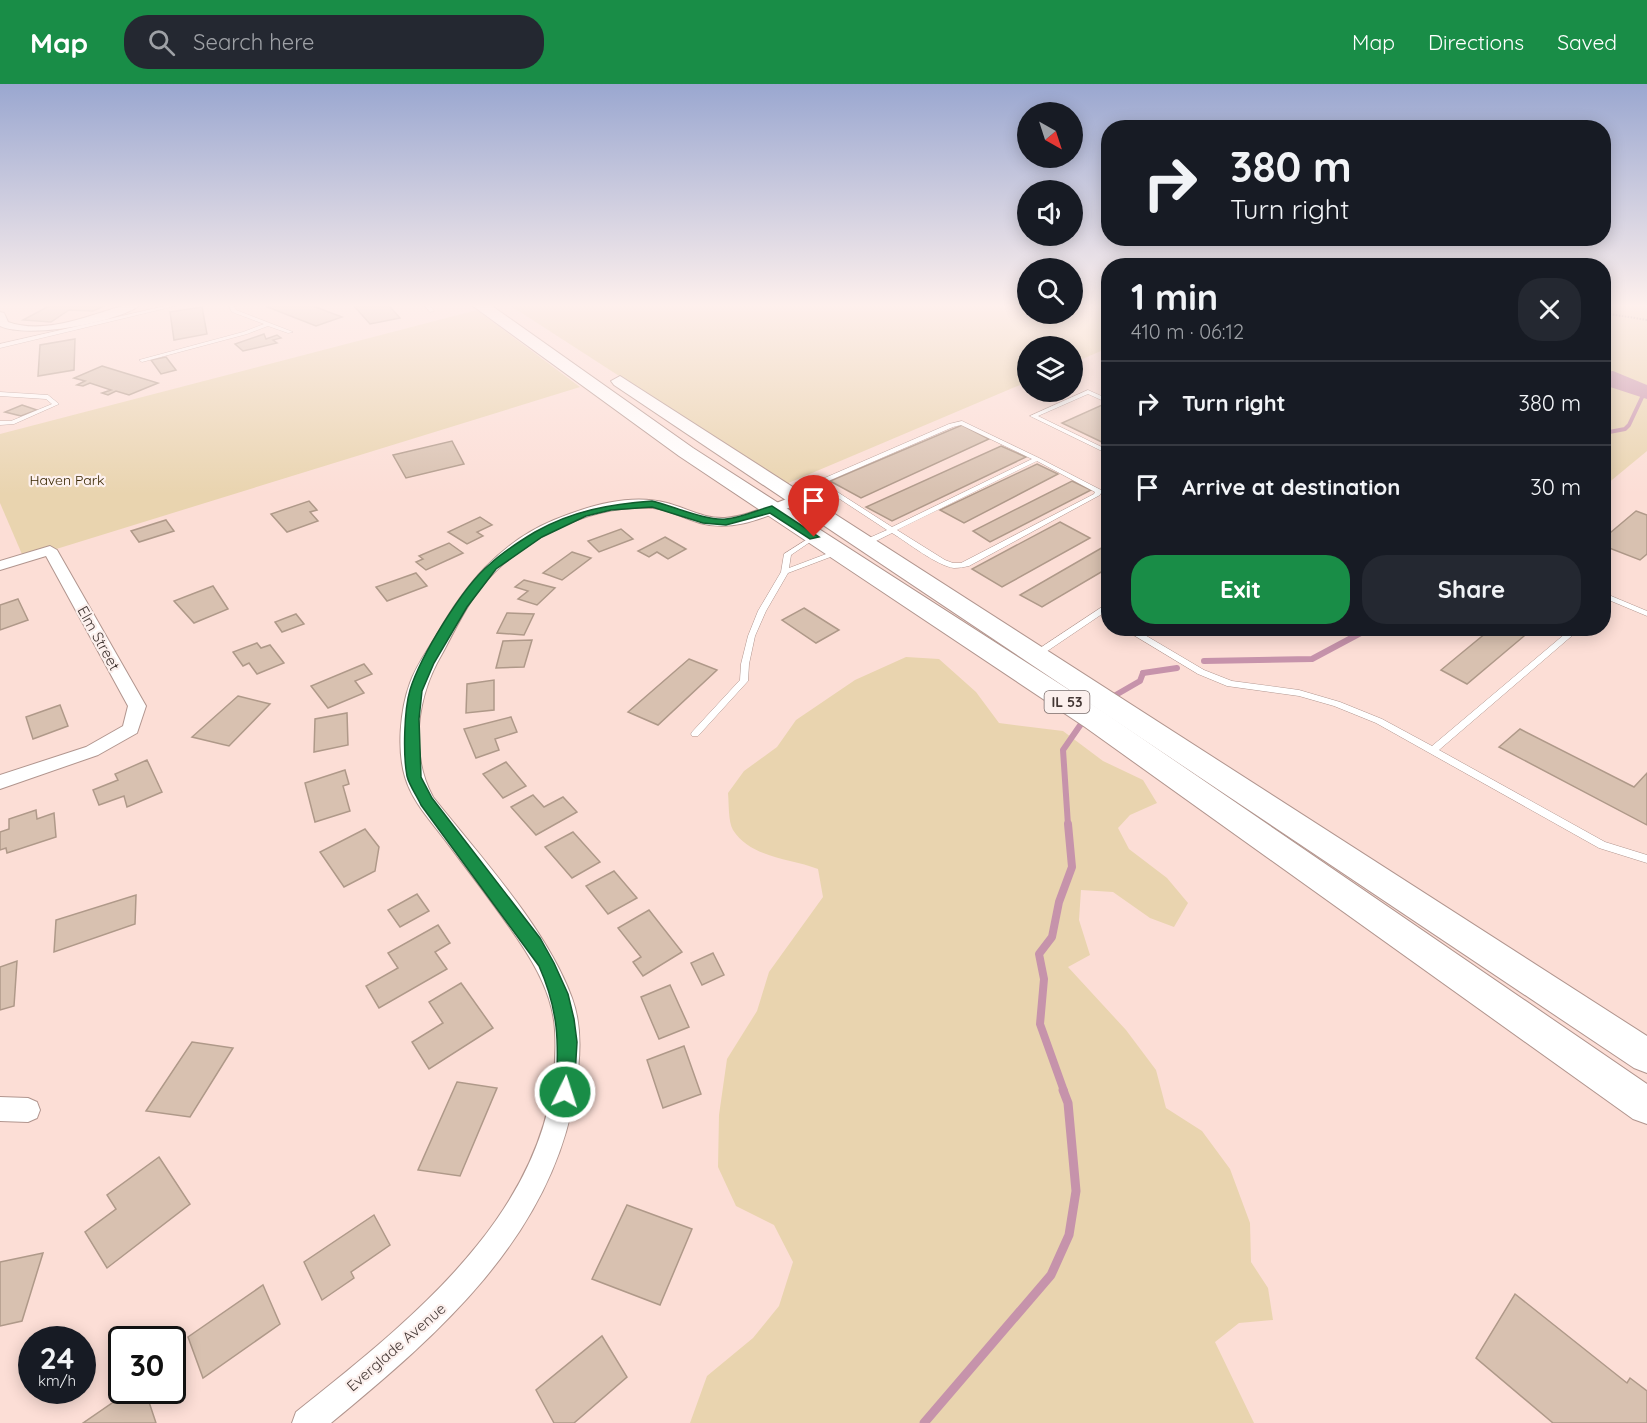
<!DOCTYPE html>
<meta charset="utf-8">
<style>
body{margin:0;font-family:Quicksand,sans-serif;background:#242831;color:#f1f3f6;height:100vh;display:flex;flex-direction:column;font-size:22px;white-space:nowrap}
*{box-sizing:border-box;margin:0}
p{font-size:20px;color:#9ea1a6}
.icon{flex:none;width:33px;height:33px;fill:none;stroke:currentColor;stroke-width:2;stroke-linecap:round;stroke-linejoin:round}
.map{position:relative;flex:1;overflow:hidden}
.side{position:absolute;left:1101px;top:174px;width:510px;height:378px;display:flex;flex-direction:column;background:#171b24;border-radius:24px;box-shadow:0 3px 15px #0003}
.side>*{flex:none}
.banner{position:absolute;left:1101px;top:36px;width:510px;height:126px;border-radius:24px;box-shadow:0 3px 15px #0003;background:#171b24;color:#f1f3f6;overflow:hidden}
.needle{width:39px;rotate:141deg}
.tools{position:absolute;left:1017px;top:18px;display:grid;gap:12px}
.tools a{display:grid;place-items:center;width:66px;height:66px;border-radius:50%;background:#171b24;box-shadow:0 3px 15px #0003;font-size:30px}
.speed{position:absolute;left:18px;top:1242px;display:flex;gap:12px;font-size:30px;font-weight:700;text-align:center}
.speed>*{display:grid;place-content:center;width:78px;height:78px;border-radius:50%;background:#171b24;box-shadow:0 3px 15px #0003;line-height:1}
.speed small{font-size:15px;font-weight:400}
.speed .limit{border:3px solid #111;border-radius:9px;background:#fff;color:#111}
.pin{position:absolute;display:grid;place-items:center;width:51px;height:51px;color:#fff;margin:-62px -26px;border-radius:50% 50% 50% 0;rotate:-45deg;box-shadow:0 0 6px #0007}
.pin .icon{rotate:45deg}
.me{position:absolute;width:66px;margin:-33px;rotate:4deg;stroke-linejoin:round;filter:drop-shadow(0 0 4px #0008)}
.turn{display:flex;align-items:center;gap:21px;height:126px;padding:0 30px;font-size:27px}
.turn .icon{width:78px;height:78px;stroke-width:2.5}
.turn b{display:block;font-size:42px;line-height:51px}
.round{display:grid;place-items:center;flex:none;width:63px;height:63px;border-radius:24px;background:#242831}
.head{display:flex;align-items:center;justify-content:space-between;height:102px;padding:0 30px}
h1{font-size:36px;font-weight:700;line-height:45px}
.primary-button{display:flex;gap:12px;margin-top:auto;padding:12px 30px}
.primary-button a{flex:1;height:69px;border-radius:24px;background:#198d47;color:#fff;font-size:24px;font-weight:700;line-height:69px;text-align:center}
.primary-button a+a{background:#242831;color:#f1f3f6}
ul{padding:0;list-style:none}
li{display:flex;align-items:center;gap:18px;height:84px;padding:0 30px;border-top:2px solid #363941}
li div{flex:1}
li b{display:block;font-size:22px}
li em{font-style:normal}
header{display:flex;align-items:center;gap:36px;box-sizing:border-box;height:84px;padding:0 30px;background:#198d47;color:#fff}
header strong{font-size:28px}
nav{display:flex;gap:33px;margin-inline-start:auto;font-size:21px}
.search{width:420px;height:54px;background:#242831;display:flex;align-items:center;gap:15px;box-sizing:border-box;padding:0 21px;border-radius:24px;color:#9ea1a6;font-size:22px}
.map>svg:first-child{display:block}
</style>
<header>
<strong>Map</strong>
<div class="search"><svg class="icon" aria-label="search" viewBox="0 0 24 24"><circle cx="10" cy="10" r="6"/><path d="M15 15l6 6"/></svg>Search here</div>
<nav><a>Map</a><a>Directions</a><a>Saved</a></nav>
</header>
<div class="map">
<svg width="1647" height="1339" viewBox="0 0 1647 1339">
<rect width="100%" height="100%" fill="#fcded6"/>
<g fill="#e9d4af">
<polygon points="511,222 1027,222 1028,230 1072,230 1073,222 1108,222 1108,264 1073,279 1072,262 1028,262 1027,298 786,400"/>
<polygon points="1604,222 1647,222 1647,367 1607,400 1604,398"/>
<polygon points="477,226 580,303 24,475 0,419 0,350"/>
<path d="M906,573L939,575L976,608L999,639L1063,647L1103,677L1143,696L1157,719L1130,731L1118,744L1129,765L1167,794L1188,819L1174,843L1150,834L1113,808L1081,806L1079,836L1090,871L1068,883L1126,946L1156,986L1166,1024L1202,1047L1230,1085L1250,1139L1251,1178L1268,1204L1273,1236L1239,1239L1215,1258L1254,1339H690L707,1292L753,1254L779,1222L793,1178L774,1141L736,1122L718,1083L719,1031L727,975L757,927L769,888L823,813L818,785C789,774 751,774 733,746C728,738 729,719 728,709L744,687L777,663L796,636L855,596Z"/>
</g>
<polygon fill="#c693ab" points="1613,287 1647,301 1647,315 1604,301 1604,288"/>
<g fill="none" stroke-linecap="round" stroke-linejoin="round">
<polyline stroke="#c693ab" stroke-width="4" points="1604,349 1625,345 1629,341 1645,307"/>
<g stroke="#c693ab" stroke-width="6">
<polyline points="1204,577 1312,575 1370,544"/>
<polyline points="1143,589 1177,584"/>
<polyline points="1114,612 1140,597 1143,589"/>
<polyline points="1068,741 1063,666 1081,640"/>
</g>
<polyline stroke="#c693ab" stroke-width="8" points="1064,1007 1040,940 1044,895 1039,870 1052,853 1059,818 1072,783 1068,740"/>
<polyline stroke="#c693ab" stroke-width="9" points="924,1339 1051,1191 1069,1151 1076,1107 1068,1019 1063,1006"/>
</g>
<g fill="#d8c1b0" stroke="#af9989" stroke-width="1.5">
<polygon points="49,222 104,222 93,227 69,226 51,238 23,236"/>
<polygon points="265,222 313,222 342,233 316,242"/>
<polygon points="354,222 389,222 400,234 370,240"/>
<polygon points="202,223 207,250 174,256 170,228"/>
<polygon points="264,250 266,255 277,251 281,254 273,256 277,259 243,267 235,260"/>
<polygon points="75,255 74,286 38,292 40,261"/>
<polygon points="166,273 176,286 161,290 151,276"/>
<polygon points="102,282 128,290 158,299 129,311 116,307 108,311 102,309 111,306 90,299 83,302 77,301 85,297 74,294"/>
<polygon points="22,321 37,326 21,332 5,328"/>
<polygon points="1102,321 1108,324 1108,361 1062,339"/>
<polygon points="962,341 989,355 861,414 830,397"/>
<polygon points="452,357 464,380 406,394 393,371"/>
<polygon points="1001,362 1026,373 892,437 866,423"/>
<polygon points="1037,380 1058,390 964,439 940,426"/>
<polygon points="1072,397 1091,406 990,458 973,447"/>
<polygon points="309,417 317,426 310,428 318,437 287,448 271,430"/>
<polygon points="1636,427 1647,431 1647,470 1640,476 1604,462 1604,454"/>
<polygon points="480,433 492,441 477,448 483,452 467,460 448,448"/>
<polygon points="166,436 174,447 139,458 131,447"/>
<polygon points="1060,438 1090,454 1002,503 972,485"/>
<polygon points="621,445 633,455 599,468 588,457"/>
<polygon points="665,453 686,465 668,475 657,468 649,473 638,467"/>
<polygon points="449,459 463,469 426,486 416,478 423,475 419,472"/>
<polygon points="1105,462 1108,465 1108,484 1042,523 1020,511"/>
<polygon points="572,468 591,474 562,496 543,489"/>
<polygon points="416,489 427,502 387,517 376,503"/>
<polygon points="524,496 555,504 537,521 518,515 528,507 515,503"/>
<polygon points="213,502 228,525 194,539 174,517"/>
<polygon points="18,515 28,536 0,546 0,521"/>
<polygon points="804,524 839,546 816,559 782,536"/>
<polygon points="507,529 534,530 524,551 497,549"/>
<polygon points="296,530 304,540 282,548 275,538"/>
<polygon points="1492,544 1524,544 1530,547 1467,600 1441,586"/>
<polygon points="532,556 524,583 496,584 503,557"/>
<polygon points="257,559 261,564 270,561 284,579 257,590 249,579 243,582 233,568"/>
<polygon points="689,575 717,586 658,641 628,628"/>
<polygon points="364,580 372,590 355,597 364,609 328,624 311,602"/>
<polygon points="494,596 494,626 466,629 467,600"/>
<polygon points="238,612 270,620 229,662 192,653"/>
<polygon points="60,621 68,642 33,655 26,633"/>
<polygon points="347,629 348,661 314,668 315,635"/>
<polygon points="511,633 517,648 495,655 499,666 476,674 464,645"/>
<polygon points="1520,645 1634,703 1647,689 1647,741 1499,663"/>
<polygon points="147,676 162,708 127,723 124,712 99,721 93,706 118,696 115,690"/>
<polygon points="506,678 526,702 503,714 483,690"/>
<polygon points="345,686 349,700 343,702 350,727 315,738 305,699"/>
<polygon points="533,711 544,723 563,713 577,728 536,751 511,723"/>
<polygon points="36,726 37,735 54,729 56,753 7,769 6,764 0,766 0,748 9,745 9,735"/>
<polygon points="365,745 379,763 375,787 344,803 320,768"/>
<polygon points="573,748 600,778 572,794 545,763"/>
<polygon points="614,787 637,814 608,830 586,802"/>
<polygon points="417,810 429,827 400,843 388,826"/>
<polygon points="136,811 135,840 54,868 56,836"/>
<polygon points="649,826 682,868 643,892 633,878 641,873 618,844"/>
<polygon points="438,841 450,859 435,868 447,885 379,924 366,902 398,884 388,869"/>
<polygon points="713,869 724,891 702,901 691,879"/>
<polygon points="17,877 14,922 0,926 0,883"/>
<polygon points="461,899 493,944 429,985 412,958 443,939 429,918"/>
<polygon points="670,901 689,943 659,955 641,913"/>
<polygon points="192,958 233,964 190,1033 146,1027"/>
<polygon points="684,962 701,1010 663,1024 647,976"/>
<polygon points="457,998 497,1004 460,1092 418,1086"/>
<polygon points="159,1073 190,1120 107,1184 85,1148 116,1125 107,1111"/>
<polygon points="627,1121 692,1145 660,1221 592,1195"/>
<polygon points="374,1131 390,1161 351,1188 354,1194 322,1216 304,1178"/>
<polygon points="43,1169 22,1237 0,1242 0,1178"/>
<polygon points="263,1201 280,1240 203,1294 188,1253"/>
<polygon points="1515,1210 1627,1299 1630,1294 1647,1307 1647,1339 1553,1339 1476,1274"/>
<polygon points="602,1252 627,1293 574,1339 554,1339 536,1306"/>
<polygon points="131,1306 145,1306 156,1339 83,1339"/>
</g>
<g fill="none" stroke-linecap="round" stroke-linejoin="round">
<defs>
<g id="lane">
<polygon points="165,222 175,222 0,264 0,260"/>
<polygon points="229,222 234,222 236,226 293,248 288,249 268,242 247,250 142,278 139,276 243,248 264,240 232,228"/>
<polygon points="425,222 430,222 434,227 430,228"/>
<polygon points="1088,306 1108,315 1108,319 1088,310 1038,332 1108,366 1108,370 1030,332"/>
<polygon points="0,308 48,311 59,320 14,340 0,341 0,337 11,337 52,320 46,315 0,312"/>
<path d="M962,337L1039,374L1101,406L1102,407L1100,411L969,482C964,483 959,484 954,484C937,482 907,458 892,449L868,461H862V457L887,446L823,404L819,397L820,396L949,340ZM961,341L1032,375L892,443L828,402L826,398L953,343ZM1037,377L1095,408L1094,410L961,479H953L945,476L897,446Z"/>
<polygon points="814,451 818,453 816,454 791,471 789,484 834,467 840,467 841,469 788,489 766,527 755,552 749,580 748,597 698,652 692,652 691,650 692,648 740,596 741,580 748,552 758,527 781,488 784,470"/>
<polygon points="1604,509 1647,527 1647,532 1604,514"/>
<polygon points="1105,521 1108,521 1108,526 1040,572 1034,572 1033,570 1034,568"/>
<polygon points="1122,544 1133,544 1204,586 1232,597 1299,606 1340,618 1382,635 1432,662 1572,544 1581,544 1439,666 1605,758 1647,771 1647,779 1599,764 1376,639 1334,622 1299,612 1227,602 1198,590"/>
</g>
<g id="street">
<path d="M122,222H139C114,239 28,255 0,242V228L4,229L8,238C44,251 88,232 122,222Z"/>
<path d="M796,412L803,416L801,419C769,431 735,449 700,439C684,435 669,425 653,424C589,420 521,455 481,503C465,523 454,548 442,570C417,612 409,669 433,713C479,771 547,845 572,914C583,944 580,977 575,1008C552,1152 438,1251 331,1339H292L296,1328C415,1233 565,1117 555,946C553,912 536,882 517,854C494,820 469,788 445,756C430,736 412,717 405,693C397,666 400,626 410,599C416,582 427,567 436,552C465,501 499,459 554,436C588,422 630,409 667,419C686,424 704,435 725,434C750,432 772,419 796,412Z"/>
<polygon points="50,462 57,466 146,622 137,649 98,671 0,705 0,691 86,663 123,642 128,622 46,472 0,486 0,477"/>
<polygon points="0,1013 28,1014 37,1018 40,1026 37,1034 28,1038 0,1037"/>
</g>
<g id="primary">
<polygon points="473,222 492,222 693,364 1105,629 1647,1000 1647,1040 1633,1035 1085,643 679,372"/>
<polygon points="620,292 1647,952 1647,989 1634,984 614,301 611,297"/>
</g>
</defs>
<use href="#lane" stroke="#b1958e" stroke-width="1"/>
<use href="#street" stroke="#b1958e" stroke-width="2"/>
<use href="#primary" stroke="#b1958e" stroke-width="2"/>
<polyline stroke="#a18c86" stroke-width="2" stroke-dasharray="1.5 1.5" stroke-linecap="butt" points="1604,229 1647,236"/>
<use href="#lane" fill="#fff" fill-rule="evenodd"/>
<use href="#street" fill="#fff" fill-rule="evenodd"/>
<use href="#primary" fill="#fff" fill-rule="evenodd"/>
</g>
<linearGradient id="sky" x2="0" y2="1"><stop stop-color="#9aa7d0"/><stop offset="0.54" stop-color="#fef0ed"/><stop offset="1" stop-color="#fef0ed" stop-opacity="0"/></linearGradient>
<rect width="1647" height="410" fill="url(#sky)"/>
<path fill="#198d47" stroke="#105c2e" stroke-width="1.5" d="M652,417C673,422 706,437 726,435C741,434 757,426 772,422L819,453L810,455L770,429L726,441L703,439L652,423L611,426L586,432L542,453L496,485L467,523L434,579L422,607L419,635L421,693L432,714L540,854L554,879L568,910L574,935L577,958L574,1008L572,1014L565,1016L559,1014L556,1008C559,959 559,927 539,882L421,721C417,712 409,701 407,692C403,671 404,626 410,606C420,573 463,502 490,480C503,468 520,457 535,448C572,427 610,420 652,417Z"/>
<g text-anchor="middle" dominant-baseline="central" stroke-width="4.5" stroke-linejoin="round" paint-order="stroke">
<g font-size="14" fill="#382600" stroke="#fcf0ed">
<text x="67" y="396">Haven Park</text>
</g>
<rect fill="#fcf0ed" stroke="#7a6e6c" stroke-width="1.5" x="1044.5" y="607" width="45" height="22" rx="4.5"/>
<g font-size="14" font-weight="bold" fill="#433734">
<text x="1067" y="618">IL 53</text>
</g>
<g font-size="15" fill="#433734" stroke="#fcf0ed">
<text transform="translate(99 554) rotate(61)">Elm Street</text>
<text transform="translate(396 1263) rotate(-41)">Everglade Avenue</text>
</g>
</g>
</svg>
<div class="tools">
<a><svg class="needle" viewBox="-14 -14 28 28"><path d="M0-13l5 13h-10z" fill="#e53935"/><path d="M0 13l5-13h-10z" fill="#9ea1a6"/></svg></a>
<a><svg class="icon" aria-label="sound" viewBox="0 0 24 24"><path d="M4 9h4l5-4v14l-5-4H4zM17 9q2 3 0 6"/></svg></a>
<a><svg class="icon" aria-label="search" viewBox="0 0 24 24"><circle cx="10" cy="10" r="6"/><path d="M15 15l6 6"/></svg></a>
<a><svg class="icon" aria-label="layers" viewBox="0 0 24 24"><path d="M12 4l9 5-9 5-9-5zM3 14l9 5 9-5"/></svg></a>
</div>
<div class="speed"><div>24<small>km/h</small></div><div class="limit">30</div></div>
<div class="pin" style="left:814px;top:453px;background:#d93025"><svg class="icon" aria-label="arrive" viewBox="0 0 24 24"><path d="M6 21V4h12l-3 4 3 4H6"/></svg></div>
<svg class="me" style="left:565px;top:1008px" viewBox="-20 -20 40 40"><circle r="17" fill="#198d47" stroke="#fff" stroke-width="3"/><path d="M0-11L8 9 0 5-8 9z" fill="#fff"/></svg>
<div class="banner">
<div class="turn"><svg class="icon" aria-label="right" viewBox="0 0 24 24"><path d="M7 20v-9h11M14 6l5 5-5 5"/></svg><div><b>380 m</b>Turn right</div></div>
</div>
<section class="side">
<div class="head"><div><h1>1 min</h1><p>410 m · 06:12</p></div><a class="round"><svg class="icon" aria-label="close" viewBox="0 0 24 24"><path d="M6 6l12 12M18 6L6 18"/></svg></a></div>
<ul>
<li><svg class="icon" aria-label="right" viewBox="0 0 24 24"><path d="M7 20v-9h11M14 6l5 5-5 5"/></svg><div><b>Turn right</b></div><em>380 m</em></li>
<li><svg class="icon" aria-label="arrive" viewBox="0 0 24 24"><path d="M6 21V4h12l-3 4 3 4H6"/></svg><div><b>Arrive at destination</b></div><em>30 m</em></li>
</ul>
<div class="primary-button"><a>Exit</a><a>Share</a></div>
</section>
</div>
